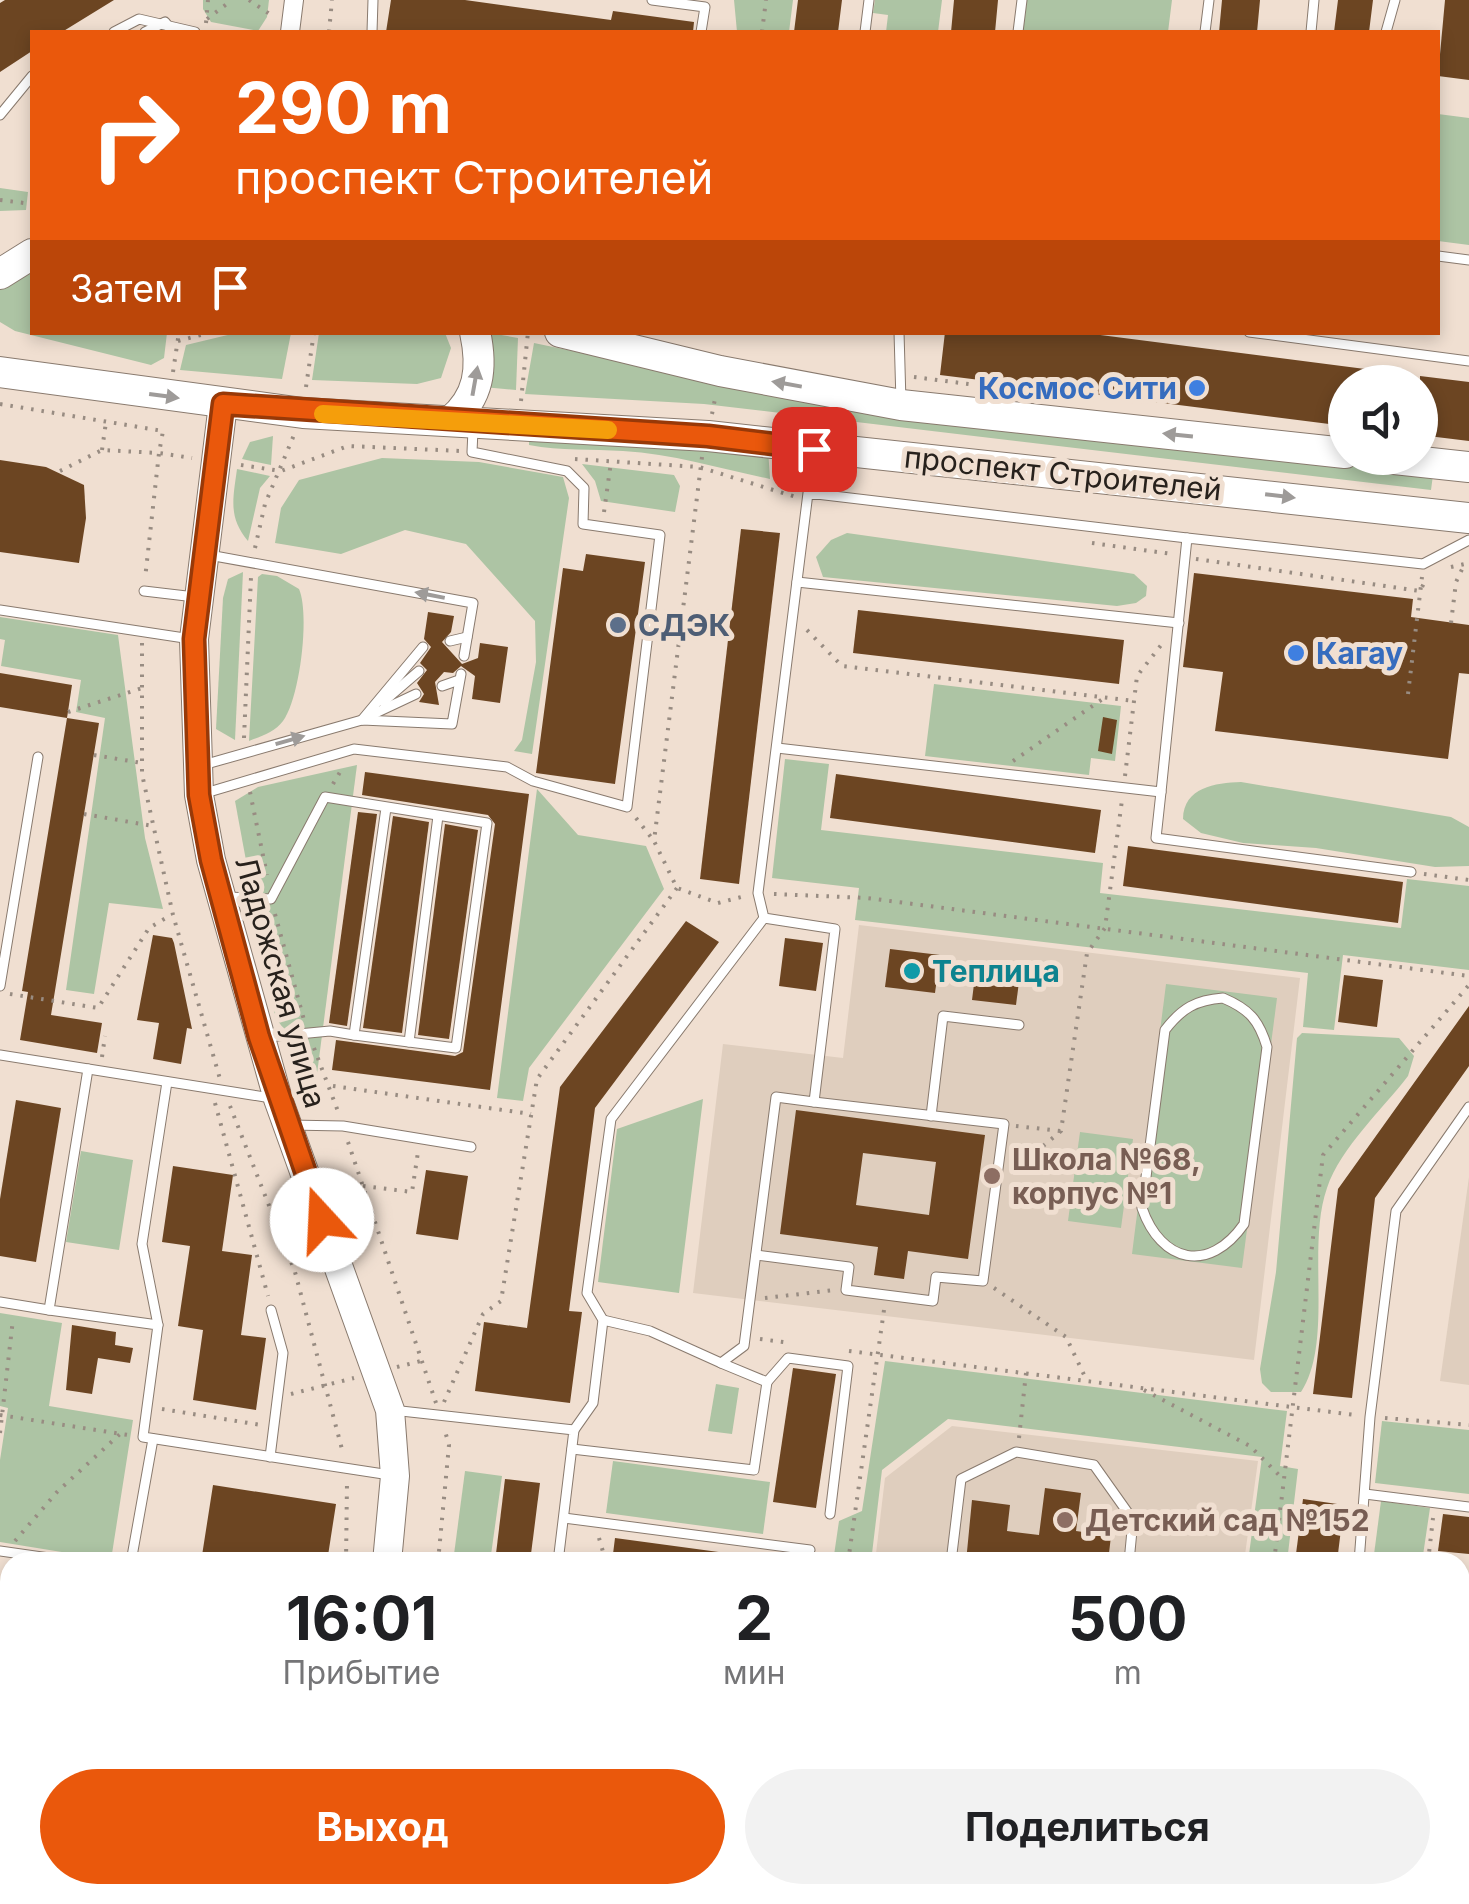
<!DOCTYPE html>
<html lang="ru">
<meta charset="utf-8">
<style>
body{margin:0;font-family:Inter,sans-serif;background:#f2f2f2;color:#202124;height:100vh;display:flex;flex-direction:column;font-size:38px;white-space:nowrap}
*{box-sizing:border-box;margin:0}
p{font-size:32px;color:#757577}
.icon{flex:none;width:55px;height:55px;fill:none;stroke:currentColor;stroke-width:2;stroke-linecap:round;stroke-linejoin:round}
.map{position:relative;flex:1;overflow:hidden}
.side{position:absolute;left:0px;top:1552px;width:1470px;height:352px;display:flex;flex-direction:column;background:#fff;border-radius:30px 30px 0 0;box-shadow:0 5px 15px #0003}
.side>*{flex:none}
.hud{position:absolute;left:30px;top:30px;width:1410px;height:305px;border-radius:0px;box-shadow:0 5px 15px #0003;background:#ea580c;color:#fff;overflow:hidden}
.buttons{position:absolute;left:1328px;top:365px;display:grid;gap:20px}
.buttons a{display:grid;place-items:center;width:110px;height:110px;border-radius:50%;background:#fff;box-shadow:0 5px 15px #0003;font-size:50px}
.pin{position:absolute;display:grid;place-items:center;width:85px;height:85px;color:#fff;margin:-42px;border-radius:20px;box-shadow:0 5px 15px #0006}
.me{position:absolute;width:110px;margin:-55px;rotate:340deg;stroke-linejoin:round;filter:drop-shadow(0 0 8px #0008)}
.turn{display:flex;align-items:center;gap:35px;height:210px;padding:0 40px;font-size:45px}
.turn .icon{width:130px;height:130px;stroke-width:2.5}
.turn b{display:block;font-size:70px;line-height:85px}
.then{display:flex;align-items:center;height:95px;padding:0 40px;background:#0003;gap:20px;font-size:38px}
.eta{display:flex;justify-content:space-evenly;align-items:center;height:170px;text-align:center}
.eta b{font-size:60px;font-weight:700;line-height:70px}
.action{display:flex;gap:20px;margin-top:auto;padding:20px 40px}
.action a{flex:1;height:115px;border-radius:60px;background:#ea580c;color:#fff;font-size:40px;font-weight:700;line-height:115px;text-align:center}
.action a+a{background:#f2f2f2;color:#202124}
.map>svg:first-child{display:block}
</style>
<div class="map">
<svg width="1469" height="1904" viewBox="0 0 1469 1904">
<rect width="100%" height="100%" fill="#f0dfd1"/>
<g fill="#dfcebe">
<polygon points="859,925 1300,978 1254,1360 693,1293 723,1044 843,1058"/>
<polygon points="1469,1177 1469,1385 1440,1381"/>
<polygon points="952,1426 1258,1461 1244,1562 875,1562 885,1478"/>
</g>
<g fill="#adc4a4">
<polygon points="203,0 269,0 267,17 258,31 211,22 203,9"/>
<polygon points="734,0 793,0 789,32 737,32"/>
<polygon points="875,0 942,0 938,32 886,32 888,15 873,13"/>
<polygon points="1027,0 1172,0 1168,32 1023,32"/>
<polygon points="1438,114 1469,118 1469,245 1438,241"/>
<polygon points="0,188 28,192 26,210 0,211"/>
<polygon points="32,268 32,332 167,333 164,358 151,365 15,331 0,322 0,283"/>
<polygon points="236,333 291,333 282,379 180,370 186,345"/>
<polygon points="319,333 445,333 451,348 441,378 417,384 312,380"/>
<polygon points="490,333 518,338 516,390 483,387"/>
<polygon points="534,343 837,406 1433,475 1431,490 704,404 525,394"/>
<polygon points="273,436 271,465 242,459 250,442"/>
<path d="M529,436L768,449L770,479C721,469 674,454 623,451C592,449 561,451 529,445Z"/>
<polygon points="382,458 479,462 563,477 569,498 532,754 514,751 522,740 536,662 535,621 466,544 405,530 341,554 275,543 281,508 299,480"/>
<polygon points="582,464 674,475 680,486 675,512 601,501 595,481"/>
<path d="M237,469L270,476L260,488L248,541C228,517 233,499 237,469Z"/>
<polygon points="847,533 1122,572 1134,574 1147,586 1146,596 1136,603 1117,606 823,577 816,557 831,540"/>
<polygon points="243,572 235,740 216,729 223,598 228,579"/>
<path d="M262,574L277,576L299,589C310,614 300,698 283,721C275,732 262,736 249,741L258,577Z"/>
<polygon points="0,617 118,635 145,838 163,909 109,903 94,994 66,990 105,718 76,712 81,680 1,666 5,640 0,639"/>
<polygon points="934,684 1121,706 1115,761 1091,758 1089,775 925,756"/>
<polygon points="785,759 829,764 821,830 1103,863 1100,893 1401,928 1407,879 1469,886 1469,970 1343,955 1334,1030 1303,1027 1308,973 855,920 859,888 772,878"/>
<polygon points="357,765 317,1074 275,1017 235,801 258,787"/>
<path d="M1241,782L1451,817L1469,827V866L1435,867L1316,848L1243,843L1201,833L1183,819C1184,787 1215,783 1241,782Z"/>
<polygon points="537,789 578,835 646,846 664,889 529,1068 523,1101 497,1098"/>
<polygon points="1166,984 1277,998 1242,1268 1132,1254"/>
<path d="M1302,1033L1399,1038L1414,1056L1408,1076C1382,1110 1341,1147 1327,1188C1306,1247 1334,1341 1301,1392H1271L1262,1383L1260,1369L1276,1272L1297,1038Z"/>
<polygon points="703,1099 679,1293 598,1282 617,1129"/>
<polygon points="1080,1132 1133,1139 1121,1228 1068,1221"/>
<polygon points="81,1151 133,1160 119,1250 66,1242"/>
<polygon points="0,1313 62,1323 49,1406 133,1420 111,1560 0,1542 0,1460 8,1408 0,1406"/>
<polygon points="885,1361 1287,1411 1280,1466 1298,1469 1287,1562 1248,1562 1262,1457 948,1419 882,1470 871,1562 833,1562 839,1521 862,1511"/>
<polygon points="716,1384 739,1388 732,1434 708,1431"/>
<polygon points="1382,1421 1469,1430 1469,1494 1375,1483"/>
<polygon points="613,1461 770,1482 763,1534 606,1513"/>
<polygon points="465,1471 502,1476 490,1562 453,1562"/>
<polygon points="1381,1501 1430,1508 1422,1562 1373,1562"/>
<polygon points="1460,1605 1469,1606 1469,1739 1460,1737"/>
<polygon points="0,1661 10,1662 10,1818 0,1816"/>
<polygon points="1460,1808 1469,1810 1469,1870 1460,1871"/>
<polygon points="247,1895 318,1895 318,1904 246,1904"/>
</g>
<g fill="#6c4522" fill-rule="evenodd">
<polygon points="5,0 114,0 62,32 32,32 32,51 0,72 0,3"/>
<polygon points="391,0 465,0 611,20 613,11 694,22 693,32 386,32"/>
<polygon points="798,0 842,0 838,32 794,32"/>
<polygon points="954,0 998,0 995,32 951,32"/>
<polygon points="1222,0 1260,0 1257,32 1219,32"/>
<polygon points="1338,0 1373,0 1369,32 1334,32"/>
<polygon points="1445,0 1469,0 1469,80 1438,76"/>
<polygon points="945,332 1077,332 1396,373 1395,382 1345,382 1345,426 940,375"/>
<polygon points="1420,376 1469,382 1469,441 1420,435"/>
<polygon points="0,460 46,467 84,485 86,518 79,563 0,552"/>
<polygon points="741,529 780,533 739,884 700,879"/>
<polygon points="586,554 645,562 615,784 536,773 563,568 583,571"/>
<polygon points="1194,573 1413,599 1411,617 1469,625 1469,674 1459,673 1448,759 1215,731 1223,672 1183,667"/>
<polygon points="858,610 1124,640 1119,684 853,653"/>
<polygon points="428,612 454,616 451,632 442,642 462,664 478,658 480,643 508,647 500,703 472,699 475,676 461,666 453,673 444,672 435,682 439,705 419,702 424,694 417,683 427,670 420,663 431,647 424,639"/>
<polygon points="0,673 72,685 67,718 0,707"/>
<polygon points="1103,717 1117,720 1112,754 1098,751"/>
<polygon points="67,718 99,723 51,1015 102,1023 97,1053 20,1040 28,992 22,991"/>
<polygon points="365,772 529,794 490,1090 332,1070 336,1040 455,1056 463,1052 495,824 488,815 362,795"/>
<polygon points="836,774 1101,810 1095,853 830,818"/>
<polygon points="358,812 377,814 347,1026 329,1023"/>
<polygon points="393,816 429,822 402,1033 363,1028"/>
<polygon points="445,824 478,830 449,1039 418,1035"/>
<polygon points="1128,846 1403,882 1398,923 1123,886"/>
<polygon points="686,921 719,942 595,1108 569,1311 582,1312 570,1403 475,1391 484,1322 527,1328 560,1087"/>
<polygon points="153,935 172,938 174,943 192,1029 187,1028 181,1064 153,1059 159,1023 137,1020"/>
<polygon points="785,938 823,943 816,991 779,986"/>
<polygon points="890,949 940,955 935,993 885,987"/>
<polygon points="977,960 1021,966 1016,1005 972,1000"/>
<polygon points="1344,975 1383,980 1377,1027 1338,1022"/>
<polygon points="1469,1006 1469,1066 1375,1198 1352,1398 1313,1394 1338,1189"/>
<polygon points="16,1100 61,1108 36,1262 0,1256 0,1199"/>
<path d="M796,1110L985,1135L968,1259L908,1251L904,1279L874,1275L878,1247L780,1234ZM863,1153L936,1162L929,1215L856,1205Z"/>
<polygon points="173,1166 233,1175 222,1251 252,1255 241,1335 266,1338 256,1410 193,1400 203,1330 178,1326 190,1246 162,1242"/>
<polygon points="426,1170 468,1176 458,1240 416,1234"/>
<polygon points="72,1325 116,1332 115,1345 133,1348 130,1363 98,1358 92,1394 66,1390"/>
<polygon points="793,1368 836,1374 816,1508 773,1502"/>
<polygon points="505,1479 540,1483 530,1562 495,1562"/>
<polygon points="213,1485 336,1504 327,1562 201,1562"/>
<polygon points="1045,1488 1081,1493 1076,1531 1111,1536 1108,1562 966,1562 972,1500 1010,1505 1007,1531 1039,1535"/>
<polygon points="1303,1499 1344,1505 1337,1562 1295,1562"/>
<polygon points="1443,1514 1469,1517 1469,1554 1438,1551"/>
<polygon points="615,1538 726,1553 726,1562 612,1562"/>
</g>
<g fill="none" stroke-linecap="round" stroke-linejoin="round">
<defs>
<g id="lane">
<polyline points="652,0 705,7 701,32"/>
<polyline points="114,32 139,19 195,32"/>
<polyline points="145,32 165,22 173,32"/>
<polyline points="372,32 373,0"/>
<polyline points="865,32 869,0"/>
<polyline points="1018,32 1022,0"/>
<polyline points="1205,32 1209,0"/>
<polyline points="1311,32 1314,0"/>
<polyline points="1386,32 1395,0"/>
<polyline points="0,115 32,76"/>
<polyline points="1438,256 1469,260"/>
<polyline points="899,332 901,402"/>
<polyline points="1249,332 1469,361"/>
<polyline points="209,555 473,603 464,656"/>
<polyline points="797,582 1179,623"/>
<polyline points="144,591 195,597"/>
<polyline points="0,610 191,639"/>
<polyline points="450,641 467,637"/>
<polyline points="442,686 459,680"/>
<polyline points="383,702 419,671"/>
<polyline points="365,718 416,694"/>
<polyline points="362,720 423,647"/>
<polyline points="777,748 1161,792 1187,538 1423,564 1469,540"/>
<polyline points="203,765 362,720 452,724 461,674"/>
<polyline points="1161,792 1156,838 1411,872"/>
<polyline points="202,794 354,749 507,767 533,781 627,807 660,535 583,524 584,488 567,471 472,452 473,430"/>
<polyline points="228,897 271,899 325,797 487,823 456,1048 354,1035 386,808"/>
<polyline points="0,986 38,757"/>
<path d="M1223,998C1249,1009 1259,1020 1267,1047L1244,1224C1209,1274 1161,1263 1142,1208L1165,1030C1182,1008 1196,1000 1223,998Z"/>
<polyline points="267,1037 330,1031 354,1035"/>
<polyline points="409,1042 438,816"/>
<polyline points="0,1055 271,1098"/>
<polyline points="88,1069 49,1310 158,1325 143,1437 390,1475"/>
<polyline points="931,1116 943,1016 1019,1025"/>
<polyline points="290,1125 343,1126 471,1147"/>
<polyline points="756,1255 849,1267 846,1290 933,1301 936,1277 983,1281 1004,1124 814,1102"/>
<polyline points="0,1302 49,1310"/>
<polyline points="603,1320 650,1331 721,1363 744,1346 776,1097 814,1102 835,929 764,918 758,893 808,493 1187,538"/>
<polyline points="158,1325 142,1244 167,1082"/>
<polyline points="767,1382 788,1358 848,1366 830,1514"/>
<polyline points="392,1410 574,1430 558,1562"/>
<polyline points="574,1430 593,1403 603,1320 587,1293 611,1119 764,918"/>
<polyline points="572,1449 754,1470 767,1382 721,1363"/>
<polyline points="270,1457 283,1353 271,1310"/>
<polyline points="1365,1494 1469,1507"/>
<polyline points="564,1518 810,1550"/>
<polyline points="0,1551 77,1562"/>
<polyline points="131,1562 153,1439"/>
<polyline points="951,1562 961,1479 1016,1452 1094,1465 1133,1520 1129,1562"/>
<polyline points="1359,1562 1370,1417 1396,1211 1469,1107"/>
<polyline points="1460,1748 1469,1750"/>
<polyline points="0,1890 10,1891"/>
<polyline points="33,1895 92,1904"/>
<polyline points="1236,1895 1237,1904"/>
<polyline points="182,1904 184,1895"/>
<polyline points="474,1904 514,1895"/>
<polyline points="547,1904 548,1895"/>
<polyline points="589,1904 590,1895"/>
<polyline points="707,1904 708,1895"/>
</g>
<g id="street">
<polyline points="290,32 294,0"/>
<polyline points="749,1895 819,1904"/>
<polyline points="1441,1904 1469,1902"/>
</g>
<g id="secondary">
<polyline points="223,404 194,639 199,795 211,860 278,1099 390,1410 395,1476 387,1562"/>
<polyline points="353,1904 354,1895"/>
</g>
<g id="primary">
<polyline points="0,274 32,254"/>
<polyline points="560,332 720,371 901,405 1345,453"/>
<polyline points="0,372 303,413 708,436 1469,518"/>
<path d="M451,421C479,397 483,369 475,332"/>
<polyline points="1385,458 1469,467"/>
</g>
</defs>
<use href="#lane" stroke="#897a6e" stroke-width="11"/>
<use href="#street" stroke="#897a6e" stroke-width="20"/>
<use href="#secondary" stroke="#897a6e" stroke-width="30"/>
<use href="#primary" stroke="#897a6e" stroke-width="32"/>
<g stroke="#988c82" stroke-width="4" stroke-dasharray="2.5 8" stroke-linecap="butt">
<polyline points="249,0 274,17"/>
<polyline points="207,19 232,0"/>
<polyline points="206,23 208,0"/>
<polyline points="329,32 332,0"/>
<polyline points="762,32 766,0"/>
<polyline points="0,200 32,204"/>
<polyline points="178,341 212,332"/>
<polyline points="173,372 179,332"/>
<polyline points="914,377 1078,398"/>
<polyline points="306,387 314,332"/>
<polyline points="521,401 528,332"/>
<polyline points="0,404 163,431 159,453 192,458"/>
<polyline points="712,414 716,394"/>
<polyline points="102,450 106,422"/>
<polyline points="702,457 654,841 677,888 718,903 745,896"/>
<polyline points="575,459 699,467 796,497"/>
<polyline points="241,465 281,471 348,446 461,451"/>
<polyline points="60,471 102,450 159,453 145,579"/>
<polyline points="604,512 611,462"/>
<polyline points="1092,543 1172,554"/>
<polyline points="255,548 265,504 294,435"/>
<polyline points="1196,559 1420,591 1426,579"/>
<polyline points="1451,567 1469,563"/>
<polyline points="1451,623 1456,582 1465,563"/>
<polyline points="807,630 842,666 1134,701"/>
<polyline points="142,643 142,774 173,915 220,1079"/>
<polyline points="1408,694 1422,577"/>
<polyline points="68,712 142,688"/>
<polyline points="244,738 251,577"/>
<polyline points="94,755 142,763"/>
<polyline points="1013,761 1104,698"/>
<polyline points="1125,776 1137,676 1162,644"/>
<polyline points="333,784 343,767"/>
<polyline points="250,792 267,875"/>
<polyline points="84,814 153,826"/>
<polyline points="636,818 654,841"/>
<polyline points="1424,874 1469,880"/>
<polyline points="774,894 867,898 1469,976"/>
<polyline points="275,914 304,1020"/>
<polyline points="10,994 98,1008 149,928 171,915"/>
<polyline points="314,1048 339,1114"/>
<polyline points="102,1057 105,1036"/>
<polyline points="333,1086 531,1114"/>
<polyline points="215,1103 268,1296"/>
<polyline points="230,1106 295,1272 343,1453"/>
<polyline points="1016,1126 1061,1131"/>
<polyline points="348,1142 436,1403"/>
<polyline points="1011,1173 1061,1131 1087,953 1105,928 1122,800"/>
<polyline points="363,1186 412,1192 418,1152"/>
<polyline points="994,1288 1066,1337 1087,1381"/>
<polyline points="765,1298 835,1290"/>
<polyline points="760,1339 790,1343"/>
<polyline points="849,1351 1355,1415"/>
<polyline points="397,1367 421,1361"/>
<polyline points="1144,1390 1250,1446 1284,1480"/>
<polyline points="291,1394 354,1378"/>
<polyline points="444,1402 483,1314 501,1301 537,1079 677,888"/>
<polyline points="162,1409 261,1425"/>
<polyline points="0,1415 128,1435"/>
<polyline points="1385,1418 1469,1425"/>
<polyline points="0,1433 13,1319"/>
<polyline points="1019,1438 1026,1373"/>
<polyline points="599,1538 606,1562"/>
<polyline points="15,1541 57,1492 120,1434"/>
<polyline points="824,1556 838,1562"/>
<polyline points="346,1562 347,1482"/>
<polyline points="438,1562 449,1445 445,1431"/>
<polyline points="848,1562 884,1310"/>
<polyline points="1274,1562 1323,1155 1469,985"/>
<polyline points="1428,1562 1433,1518"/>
<polyline points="1460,1595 1469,1596"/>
<polyline points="1460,1626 1469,1633"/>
<polyline points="0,1633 10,1635"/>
<polyline points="1460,1880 1469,1879"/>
<polyline points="967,1895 1030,1901 1205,1895"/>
<polyline points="266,1904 273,1895"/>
<polyline points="407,1904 408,1895"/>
</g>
<use href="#lane" stroke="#fff" stroke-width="9"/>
<use href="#street" stroke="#fff" stroke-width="18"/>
<use href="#secondary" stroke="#fff" stroke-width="28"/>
<use href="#primary" stroke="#fff" stroke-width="30"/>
</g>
<defs><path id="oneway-solid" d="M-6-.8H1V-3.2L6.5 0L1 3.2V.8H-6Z" transform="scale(2.5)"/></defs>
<g fill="#9e9b99">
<use href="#oneway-solid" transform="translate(475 381) rotate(-80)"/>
<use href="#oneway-solid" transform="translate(787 384) rotate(-170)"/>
<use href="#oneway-solid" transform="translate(164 396) rotate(8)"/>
<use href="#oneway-solid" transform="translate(1178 435) rotate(-174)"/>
<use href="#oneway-solid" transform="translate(1280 496) rotate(7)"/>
<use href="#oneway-solid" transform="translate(430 595) rotate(-169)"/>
<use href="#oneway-solid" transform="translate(290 740) rotate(-16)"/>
</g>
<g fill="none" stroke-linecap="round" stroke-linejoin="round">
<defs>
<polyline id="route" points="322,1220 259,1037 211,860 199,795 194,639 223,404 708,436 814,449"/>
</defs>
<use href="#route" stroke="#983908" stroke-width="25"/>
<use href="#route" stroke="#ea580c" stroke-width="18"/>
<polyline stroke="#f59e0b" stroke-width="18" points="323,414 608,430"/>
</g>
<g fill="#3f7fe0" stroke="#f0dfd1" stroke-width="4">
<circle cx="1197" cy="388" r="10"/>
<circle cx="1296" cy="653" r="10"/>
</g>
<circle fill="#5c6f8a" stroke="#f0dfd1" stroke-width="4" cx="618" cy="625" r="10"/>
<circle fill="#0f9aa8" stroke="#f0dfd1" stroke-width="4" cx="912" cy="971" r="10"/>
<g fill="#8d6e63" stroke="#f0dfd1" stroke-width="4">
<circle cx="992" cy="1176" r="10"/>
<circle cx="1065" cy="1520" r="10"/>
</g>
<g text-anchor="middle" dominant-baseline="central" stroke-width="10" stroke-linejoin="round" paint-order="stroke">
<g font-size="30" font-weight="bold" fill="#366cbe" stroke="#f0dfd1" text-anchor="end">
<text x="1177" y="388">Космос Сити</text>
<text x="1316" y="653" text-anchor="start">Кагау</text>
</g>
<g font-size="30" fill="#27211c" stroke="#f0dfd1">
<text transform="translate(1063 473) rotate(6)">проспект Строителей</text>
<text transform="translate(281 982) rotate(74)">Ладожская улица</text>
</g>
<g font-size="30" font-weight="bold" fill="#4e5e75" stroke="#f0dfd1" text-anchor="start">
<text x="638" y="625">СДЭК</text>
</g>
<g font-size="30" font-weight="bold" fill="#0d838f" stroke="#f0dfd1" text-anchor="start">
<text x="932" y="971">Теплица</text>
</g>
<g font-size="30" font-weight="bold" fill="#785e54" stroke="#f0dfd1" text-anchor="start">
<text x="1012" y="1159">Школа №68,<tspan x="1012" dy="34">корпус №1</tspan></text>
<text x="1085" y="1520">Детский сад №152</text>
</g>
</g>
</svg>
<div class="buttons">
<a><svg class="icon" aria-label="sound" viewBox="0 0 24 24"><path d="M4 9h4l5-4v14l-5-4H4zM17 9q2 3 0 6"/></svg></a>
</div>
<div class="pin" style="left:814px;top:449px;background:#d93025"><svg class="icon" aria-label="arrive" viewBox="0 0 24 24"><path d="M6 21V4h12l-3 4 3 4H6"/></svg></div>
<svg class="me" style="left:322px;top:1220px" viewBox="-20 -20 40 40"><circle r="19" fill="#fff"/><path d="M0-13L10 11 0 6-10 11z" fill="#ea580c"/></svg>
<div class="hud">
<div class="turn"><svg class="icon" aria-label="right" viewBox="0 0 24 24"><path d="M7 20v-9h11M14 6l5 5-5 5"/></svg><div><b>290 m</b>проспект Строителей</div></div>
<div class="then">Затем<svg class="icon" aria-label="arrive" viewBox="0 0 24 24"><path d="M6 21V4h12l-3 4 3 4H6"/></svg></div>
</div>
<section class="side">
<div class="eta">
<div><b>16:01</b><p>Прибытие</p></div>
<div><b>2</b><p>мин</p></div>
<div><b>500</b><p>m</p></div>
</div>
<div class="action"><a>Выход</a><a>Поделиться</a></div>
</section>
</div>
